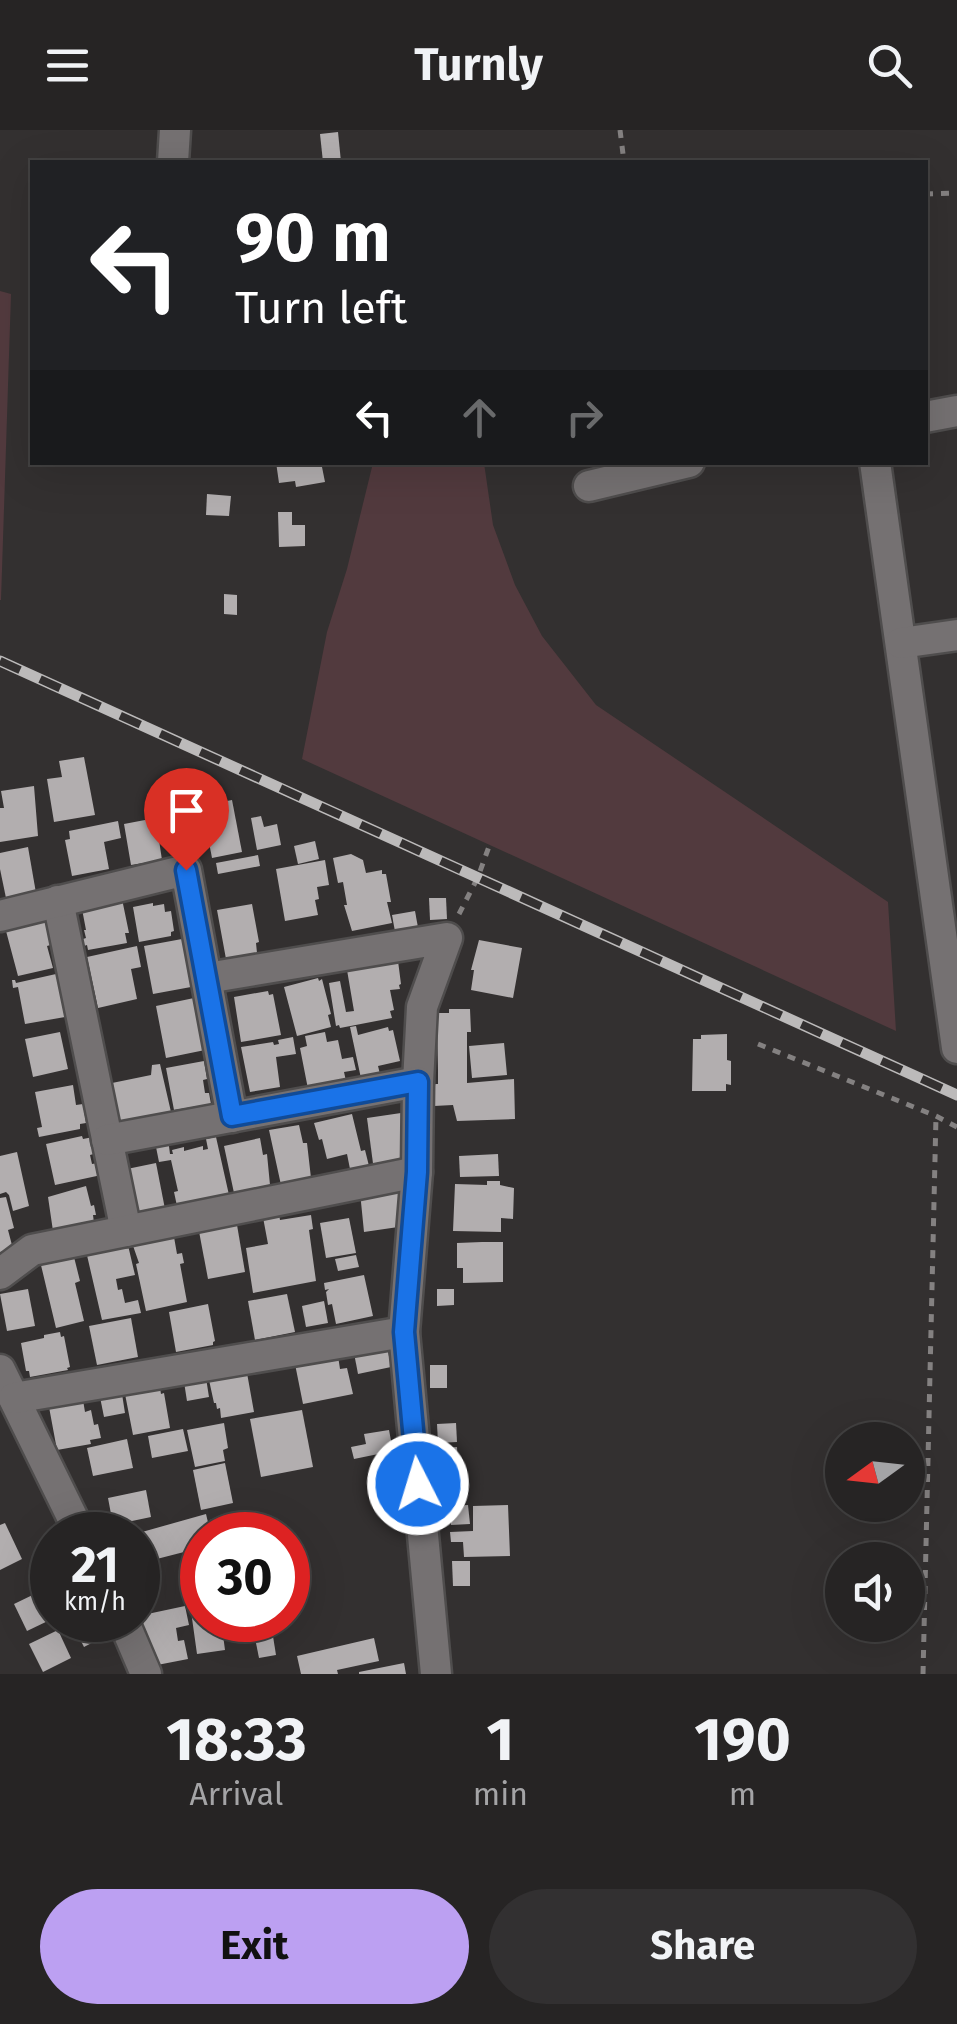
<!DOCTYPE html>
<style>
body{margin:0;font-family:"Fira Sans",sans-serif;background:#323031;color:#f1f3f6;height:100vh;display:flex;flex-direction:column;font-size:38px;white-space:nowrap}
*{box-sizing:border-box;margin:0}
p{font-size:32px;color:#a4a4a6}
.icon{flex:none;width:55px;height:55px;fill:none;stroke:currentColor;stroke-width:2;stroke-linecap:round;stroke-linejoin:round}
.map{position:relative;height:1544px;overflow:hidden}
.sheet{display:flex;flex-direction:column;background:#262424;flex:1}
.sheet>*{flex:none}
.guide{position:absolute;left:30px;top:30px;width:898px;height:305px;border-radius:0px;box-shadow:0 10px 40px #0002,0 0 0 2px #424141;background:#202124;color:#fff;overflow:hidden}
.needle{width:65px;rotate:255deg}
.buttons{position:absolute;left:825px;top:1292px;display:grid;gap:20px}
.buttons a{display:grid;place-items:center;width:100px;height:100px;border-radius:50%;background:#262424;box-shadow:0 10px 40px #0002,0 0 0 2px #424141;font-size:50px}
.speed{position:absolute;left:30px;top:1382px;display:flex;gap:20px;font-size:50px;font-weight:700;text-align:center}
.speed>*{display:grid;place-content:center;width:130px;height:130px;border-radius:50%;background:#262424;box-shadow:0 10px 40px #0002,0 0 0 2px #424141;line-height:1}
.speed small{font-size:25px;font-weight:400}
.speed .limit{border:15px solid #d22;background:#fff;color:#111}
.pin{position:absolute;display:grid;place-items:center;width:85px;height:85px;color:#fff;margin:-102px -42px;border-radius:50% 50% 50% 0;rotate:-45deg;box-shadow:0 0 10px #0007}
.pin .icon{rotate:45deg}
.me{position:absolute;width:110px;margin:-55px;rotate:355deg;stroke-linejoin:round;filter:drop-shadow(0 0 8px #0008)}
.turn{display:flex;align-items:center;gap:35px;height:210px;padding:0 40px;font-size:45px}
.turn .icon{width:130px;height:130px;stroke-width:2.5}
.turn b{display:block;font-size:70px;line-height:85px}
.lanes{display:flex;align-items:center;height:95px;padding:0 40px;background:#0003;justify-content:center;gap:50px;direction:ltr}
.lanes .off{opacity:.35}
.eta{display:flex;justify-content:space-evenly;align-items:center;height:170px;text-align:center}
.eta b{font-size:60px;font-weight:700;line-height:70px}
.action{display:flex;gap:20px;margin-top:auto;padding:20px 40px}
.action a{flex:1;height:115px;border-radius:60px;background:#bca0f2;color:#111;font-size:40px;font-weight:700;line-height:115px;text-align:center}
.action a+a{background:#323031;color:#f1f3f6}
header{display:flex;justify-content:space-between;align-items:center;height:130px;padding:0 40px;background:#262424;font-size:45px;font-weight:700}
.map>svg:first-child{display:block}
</style>
<header><svg class="icon" aria-label="menu" viewBox="0 0 24 24"><path d="M4 6h16M4 12h16M4 18h16"/></svg>Turnly<svg class="icon" aria-label="search" viewBox="0 0 24 24"><circle cx="10" cy="10" r="6"/><path d="M15 15l6 6"/></svg></header>
<div class="map">
<svg width="957" height="1544" viewBox="0 0 957 1544">
<rect width="100%" height="100%" fill="#333030"/>
<g fill="#523a3e">
<polygon points="0,161 11,164 1,470 0,470"/>
<polygon points="373,333 484,333 493,395 515,455 542,506 596,575 888,772 896,901 302,629 327,502 347,439"/>
</g>
<g fill="#b2aeaf">
<polygon points="338,2 341,32 323,32 320,4"/>
<polygon points="276,332 321,332 325,352 296,357 295,351 279,353"/>
<polygon points="207,364 231,366 229,386 206,385"/>
<polygon points="278,382 292,382 292,395 305,395 305,416 279,417"/>
<polygon points="224,464 237,465 237,485 224,484"/>
<polygon points="84,627 95,685 54,692 47,649 62,647 59,631"/>
<polygon points="34,656 38,706 0,712 0,678 4,678 1,661"/>
<polygon points="232,670 242,722 212,728 202,676"/>
<polygon points="166,686 170,708 159,710 162,730 131,735 124,694"/>
<polygon points="261,686 264,697 277,694 281,715 257,720 251,688"/>
<polygon points="118,691 121,708 104,712 109,739 72,746 65,710 70,709 69,701"/>
<polygon points="315,711 319,729 298,734 294,716"/>
<polygon points="28,717 36,763 6,768 0,739 0,723"/>
<polygon points="351,724 363,730 366,743 382,740 382,744 386,744 391,772 387,772 392,793 352,801 344,775 347,775 343,752 338,753 333,728"/>
<polygon points="258,725 260,736 218,744 216,733"/>
<polygon points="325,730 329,755 317,757 319,769 315,770 318,785 285,791 276,739"/>
<polygon points="429,768 446,768 447,789 430,790"/>
<polygon points="122,769 129,803 125,803 127,813 88,820 87,815 84,816 83,809 86,808 84,800 86,800 82,779"/>
<polygon points="153,773 153,776 164,774 165,782 171,781 174,801 171,802 171,806 139,812 133,777"/>
<polygon points="252,774 259,812 256,813 257,823 226,829 217,780"/>
<polygon points="415,781 419,803 396,807 392,785"/>
<polygon points="56,789 61,812 47,816 53,838 18,846 6,801"/>
<polygon points="182,809 185,823 189,823 204,849 190,852 191,857 153,864 144,816"/>
<polygon points="479,810 522,818 513,868 471,860 474,840 471,840"/>
<polygon points="137,816 141,837 131,839 137,869 98,878 87,827"/>
<polygon points="398,831 401,854 399,855 400,859 390,860 394,880 390,881 392,888 340,898 339,895 336,896 329,853 340,851 346,882 354,881 347,840 370,836 369,834"/>
<polygon points="56,844 65,887 25,894 18,857 13,858 12,850 15,850 16,853"/>
<polygon points="318,848 319,851 322,849 331,884 328,885 331,897 297,906 284,857"/>
<polygon points="268,861 269,865 273,864 281,905 241,912 234,867"/>
<polygon points="194,868 198,886 200,886 210,919 166,928 156,876"/>
<polygon points="449,879 470,879 471,902 467,902 467,953 514,949 515,989 457,991 453,975 434,976 434,954 438,954 438,939 437,883 449,883"/>
<polygon points="356,896 358,905 388,897 389,901 393,900 400,931 378,936 381,948 362,953 350,897"/>
<polygon points="60,902 68,939 33,947 25,909"/>
<polygon points="325,902 327,912 338,910 342,929 353,927 356,940 344,942 346,951 308,959 300,918 307,916 305,906"/>
<polygon points="727,904 727,930 731,931 731,955 726,954 726,961 692,961 693,909 701,909 701,905"/>
<polygon points="293,907 296,924 276,927 280,957 250,962 241,917 273,912 274,915 279,914 278,910"/>
<polygon points="504,913 507,945 472,948 469,916"/>
<polygon points="204,931 207,949 203,950 205,963 209,963 211,974 174,980 166,938"/>
<polygon points="160,934 171,982 119,992 112,953 151,945 152,935"/>
<polygon points="73,955 76,975 83,974 86,993 80,994 80,999 39,1007 37,998 42,997 35,962"/>
<polygon points="401,983 409,1036 374,1041 367,988"/>
<polygon points="352,984 361,1021 365,1020 370,1040 351,1044 347,1024 327,1029 322,1009 319,1010 314,993"/>
<polygon points="299,995 303,1013 307,1013 311,1048 281,1055 269,1000"/>
<polygon points="82,1006 83,1009 98,1006 101,1022 90,1025 92,1034 103,1032 106,1044 55,1055 46,1014"/>
<polygon points="216,1007 229,1065 177,1076 174,1062 178,1061 171,1030 159,1032 155,1012 168,1009 170,1024 173,1024 172,1020 184,1017 184,1021 203,1016 203,1020 208,1019 206,1009"/>
<polygon points="260,1008 263,1025 267,1024 270,1055 239,1061 240,1069 231,1071 229,1064 234,1063 224,1016"/>
<polygon points="17,1022 29,1076 13,1081 9,1065 6,1062 0,1064 0,1026"/>
<polygon points="498,1024 499,1046 460,1047 459,1026"/>
<polygon points="156,1033 165,1079 136,1085 127,1039"/>
<polygon points="487,1051 500,1051 500,1055 514,1058 513,1089 501,1088 501,1102 453,1101 455,1054 487,1055"/>
<polygon points="86,1056 91,1076 94,1075 96,1085 93,1085 94,1093 59,1102 59,1099 53,1101 48,1067"/>
<polygon points="399,1061 400,1073 412,1095 364,1102 360,1062"/>
<polygon points="6,1067 14,1098 8,1100 13,1119 0,1122 0,1068"/>
<polygon points="278,1079 280,1090 311,1085 313,1099 309,1100 316,1151 253,1163 246,1118 268,1114 262,1082"/>
<polygon points="349,1088 356,1123 326,1128 320,1093"/>
<polygon points="236,1089 245,1142 208,1149 198,1096"/>
<polygon points="169,1100 171,1108 174,1107 177,1124 182,1123 184,1133 180,1134 187,1172 146,1181 136,1134 139,1133 131,1110"/>
<polygon points="127,1111 135,1145 116,1149 118,1160 122,1159 125,1173 138,1170 141,1183 102,1190 86,1121"/>
<polygon points="482,1112 503,1112 503,1152 463,1153 463,1138 457,1138 457,1113"/>
<polygon points="73,1123 80,1151 75,1153 84,1191 56,1198 40,1131"/>
<polygon points="356,1125 359,1137 338,1141 335,1129"/>
<polygon points="364,1145 373,1186 336,1194 332,1174 328,1175 326,1162 329,1159 325,1160 324,1153"/>
<polygon points="28,1159 35,1196 7,1201 0,1164"/>
<polygon points="437,1159 454,1159 454,1175 437,1176"/>
<polygon points="287,1164 295,1202 255,1210 248,1171"/>
<polygon points="324,1171 328,1193 306,1197 302,1176"/>
<polygon points="208,1174 215,1211 213,1212 213,1215 176,1222 169,1182"/>
<polygon points="131,1188 138,1227 97,1235 89,1196"/>
<polygon points="60,1202 61,1207 64,1206 70,1237 67,1238 68,1240 30,1247 29,1241 26,1241 21,1213 44,1208 44,1205"/>
<polygon points="387,1216 391,1237 358,1244 354,1223"/>
<polygon points="338,1226 340,1239 347,1238 353,1264 303,1274 295,1234"/>
<rect x="430" y="1235" width="17" height="23"/>
<polygon points="247,1243 254,1282 221,1288 220,1278 217,1279 216,1273 214,1273 209,1250"/>
<polygon points="206,1248 209,1267 187,1271 184,1252"/>
<polygon points="160,1258 161,1264 164,1263 170,1298 133,1305 125,1264"/>
<polygon points="122,1264 125,1283 104,1287 100,1267"/>
<polygon points="83,1270 85,1282 91,1280 94,1295 98,1294 101,1308 90,1310 91,1314 57,1320 49,1277"/>
<polygon points="302,1280 313,1337 261,1347 250,1289"/>
<polygon points="224,1293 228,1318 223,1320 225,1331 195,1337 187,1300"/>
<polygon points="456,1293 457,1312 438,1313 437,1294"/>
<polygon points="183,1299 188,1321 152,1328 148,1306"/>
<polygon points="389,1300 393,1321 354,1329 351,1317 366,1314 364,1304"/>
<polygon points="127,1309 133,1338 93,1346 87,1318"/>
<polygon points="457,1317 458,1338 439,1339 439,1318"/>
<polygon points="225,1333 233,1373 201,1380 193,1340"/>
<polygon points="146,1360 151,1387 113,1395 108,1368"/>
<polygon points="468,1375 470,1394 451,1395 450,1376"/>
<polygon points="508,1375 510,1426 464,1427 463,1412 451,1412 450,1402 473,1401 473,1376"/>
<polygon points="238,1382 242,1394 248,1392 252,1404 214,1405 210,1390"/>
<polygon points="206,1384 211,1405 202,1405 202,1420 184,1424 184,1422 149,1431 142,1402"/>
<polygon points="5,1393 22,1429 0,1440 0,1395"/>
<polygon points="452,1431 470,1431 470,1456 453,1456"/>
<polygon points="47,1458 52,1470 52,1489 27,1501 14,1474"/>
<polygon points="202,1472 202,1490 221,1490 225,1520 197,1524 190,1474"/>
<polygon points="185,1476 189,1495 176,1498 178,1511 184,1510 188,1529 152,1536 138,1486"/>
<polygon points="83,1490 94,1490 103,1507 84,1517 73,1495"/>
<polygon points="239,1490 270,1490 270,1499 241,1503"/>
<polygon points="58,1500 71,1528 43,1542 29,1514"/>
<polygon points="272,1500 276,1525 259,1528 254,1503"/>
<polygon points="374,1508 379,1531 337,1540 338,1544 301,1544 297,1526"/>
<polygon points="404,1533 406,1544 359,1544 359,1542"/>
</g>
<g fill="none" stroke-linecap="round" stroke-linejoin="round">
<defs>
<g id="minor">
<polyline points="173,32 175,0"/>
<polyline points="925,287 957,281"/>
<polyline points="875,332 957,918"/>
<polyline points="589,356 689,332"/>
<polyline points="901,513 957,505"/>
<polyline points="58,771 126,1101"/>
<polyline points="0,786 186,740 232,987"/>
<polyline points="207,848 447,808 422,877 418,952 417,1042 404,1202 436,1544"/>
<polyline points="107,1010 418,952"/>
<polyline points="0,1144 32,1120 417,1042"/>
<polyline points="0,1240 81,1405"/>
<polyline points="14,1268 404,1202"/>
<polyline points="123,1490 146,1544"/>
</g>
</defs>
<use href="#minor" stroke="#4f4d4d" stroke-width="35"/>
<g stroke="#848181" stroke-width="5" stroke-dasharray="8 8" stroke-linecap="butt">
<polyline points="620,0 624,32"/>
<polyline points="925,64 957,63"/>
<polyline points="459,784 478,747 491,711"/>
<polyline points="758,914 936,986 957,997"/>
<polyline points="923,1544 936,986"/>
</g>
<use href="#minor" stroke="#757172" stroke-width="30"/>
<defs>
<polyline id="rail" points="0,531 957,965"/>
</defs>
<use href="#rail" stroke="#bcbaba" stroke-width="11"/>
<use href="#rail" stroke="#333030" stroke-width="8" stroke-dasharray="22" stroke-linecap="butt"/>
</g>
<g fill="none" stroke-linecap="round" stroke-linejoin="round">
<defs>
<polyline id="route" points="186,740 232,986 418,952 417,1042 404,1202 418,1354"/>
</defs>
<use href="#route" stroke="#114b97" stroke-width="25"/>
<use href="#route" stroke="#1a73e8" stroke-width="18"/>
</g>
</svg>
<div class="buttons">
<a><svg class="needle" viewBox="-14 -14 28 28"><path d="M0-13l5 13h-10z" fill="#e53935"/><path d="M0 13l5-13h-10z" fill="#a4a4a6"/></svg></a>
<a><svg class="icon" aria-label="sound" viewBox="0 0 24 24"><path d="M4 9h4l5-4v14l-5-4H4zM17 9q2 3 0 6"/></svg></a>
</div>
<div class="speed"><div>21<small>km/h</small></div><div class="limit">30</div></div>
<div class="pin" style="left:186px;top:740px;background:#d93025"><svg class="icon" aria-label="arrive" viewBox="0 0 24 24"><path d="M6 21V4h12l-3 4 3 4H6"/></svg></div>
<svg class="me" style="left:418px;top:1354px" viewBox="-20 -20 40 40"><circle r="17" fill="#1a73e8" stroke="#fff" stroke-width="3"/><path d="M0-11L8 9 0 5-8 9z" fill="#fff"/></svg>
<div class="guide">
<div class="turn"><svg class="icon" aria-label="left" viewBox="0 0 24 24"><path d="M17 20v-9H6M10 6l-5 5 5 5"/></svg><div><b>90 m</b>Turn left</div></div>
<div class="lanes"><svg class="icon" aria-label="left" viewBox="0 0 24 24"><path d="M17 20v-9H6M10 6l-5 5 5 5"/></svg><svg class="icon off" aria-label="ahead" viewBox="0 0 24 24"><path d="M12 20V5M6 11l6-6 6 6"/></svg><svg class="icon off" aria-label="right" viewBox="0 0 24 24"><path d="M7 20v-9h11M14 6l5 5-5 5"/></svg></div>
</div>
</div>
<section class="sheet">
<div class="eta">
<div><b>18:33</b><p>Arrival</p></div>
<div><b>1</b><p>min</p></div>
<div><b>190</b><p>m</p></div>
</div>
<div class="action"><a>Exit</a><a>Share</a></div>
</section>
